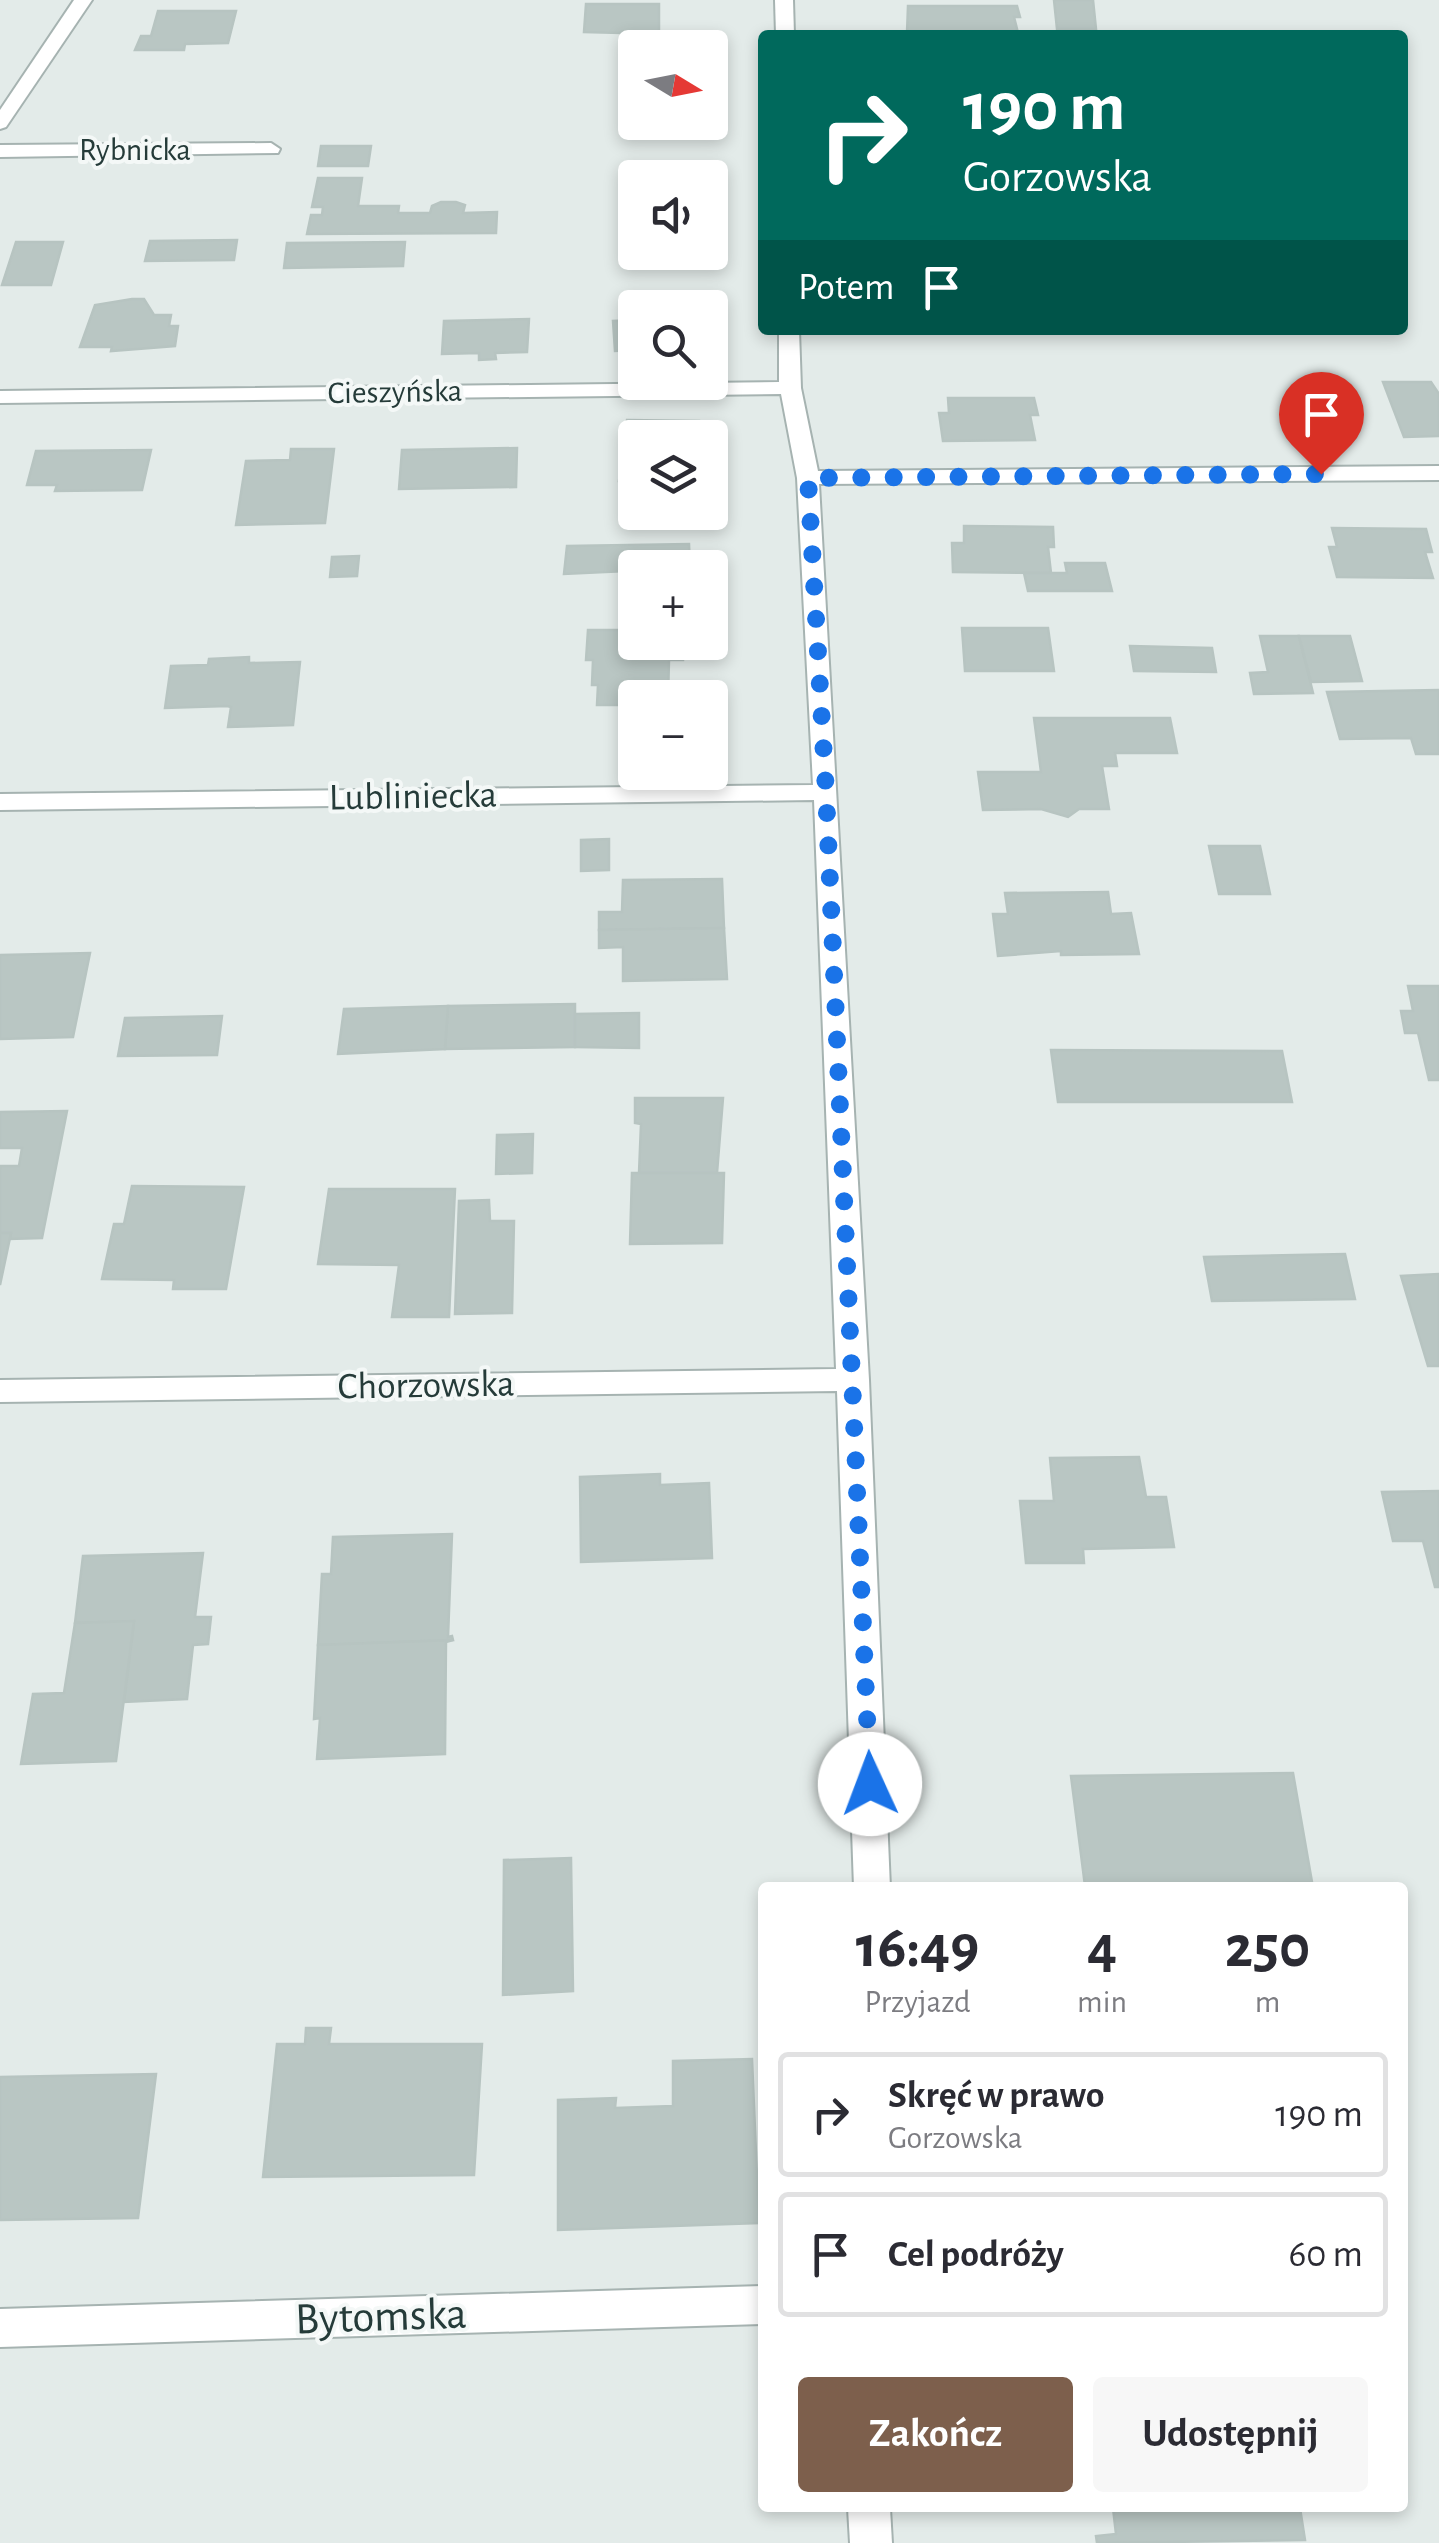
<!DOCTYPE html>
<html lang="pl">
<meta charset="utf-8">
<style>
body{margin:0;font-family:"Alegreya Sans",sans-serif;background:#f7f7f7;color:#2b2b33;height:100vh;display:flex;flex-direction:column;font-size:38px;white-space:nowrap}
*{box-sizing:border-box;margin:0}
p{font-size:32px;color:#7c7c81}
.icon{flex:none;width:55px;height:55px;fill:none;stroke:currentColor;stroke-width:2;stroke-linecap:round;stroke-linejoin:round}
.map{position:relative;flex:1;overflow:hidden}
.panel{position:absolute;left:758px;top:1882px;width:650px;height:630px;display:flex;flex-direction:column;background:#fff;border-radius:10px;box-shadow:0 5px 15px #0003}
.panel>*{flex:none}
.banner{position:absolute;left:758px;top:30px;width:650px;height:305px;border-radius:10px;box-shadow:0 5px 15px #0003;background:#00695c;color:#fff;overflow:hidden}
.needle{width:65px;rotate:100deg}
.buttons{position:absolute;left:618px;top:30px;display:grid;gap:20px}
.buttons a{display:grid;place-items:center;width:110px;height:110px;border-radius:10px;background:#fff;box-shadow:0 5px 15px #0003;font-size:50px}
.pin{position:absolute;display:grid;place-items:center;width:85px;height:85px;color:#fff;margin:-102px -42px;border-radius:50% 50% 50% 0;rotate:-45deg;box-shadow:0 0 10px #0007}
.pin .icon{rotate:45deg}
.me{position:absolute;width:110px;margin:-55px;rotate:358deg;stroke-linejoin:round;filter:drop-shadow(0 0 8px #0008)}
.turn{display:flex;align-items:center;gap:35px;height:210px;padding:0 40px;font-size:45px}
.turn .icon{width:130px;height:130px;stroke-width:2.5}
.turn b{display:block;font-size:70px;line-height:85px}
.then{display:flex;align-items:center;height:95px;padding:0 40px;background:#0003;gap:20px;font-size:38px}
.eta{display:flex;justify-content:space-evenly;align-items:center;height:170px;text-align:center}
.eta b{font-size:60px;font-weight:700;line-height:70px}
.cta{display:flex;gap:20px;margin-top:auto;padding:20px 40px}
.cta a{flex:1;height:115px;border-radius:10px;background:#7d5f4c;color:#fff;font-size:40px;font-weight:700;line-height:115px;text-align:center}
.cta a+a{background:#f7f7f7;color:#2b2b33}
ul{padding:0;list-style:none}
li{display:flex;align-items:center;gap:30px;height:125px;margin:0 20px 15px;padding:0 20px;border:5px solid #e1e1e2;border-radius:10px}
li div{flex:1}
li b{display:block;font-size:38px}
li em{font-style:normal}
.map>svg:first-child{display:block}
</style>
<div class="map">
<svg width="1439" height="2543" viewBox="0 0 1439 2543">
<rect width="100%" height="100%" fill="#e3ebe9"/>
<g fill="#b9c6c3" stroke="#b7c4c1" stroke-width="2.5">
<polygon points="1054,0 1093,0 1096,29 1057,29"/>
<polygon points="586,4 659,4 659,34 584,32"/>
<polygon points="908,6 1017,6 1020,17 1014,17 1018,33 907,33"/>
<polygon points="158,11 236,11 228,43 185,44 184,50 135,50 141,36 151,36"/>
<polygon points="321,146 371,146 368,166 318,166"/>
<polygon points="318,178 362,178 358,206 399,206 398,213 430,213 432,206 441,202 456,202 465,205 463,213 497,212 496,233 307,234 311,215 322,215 323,207 312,207"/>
<polygon points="621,193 635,193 635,233 623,233"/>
<polygon points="237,240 234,260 145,261 150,241"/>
<polygon points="16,242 63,242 51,285 2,285"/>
<polygon points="405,242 403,266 284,268 287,243"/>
<polygon points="132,299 144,299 154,315 171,315 169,326 178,326 175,346 111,351 112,347 80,347 95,305"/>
<polygon points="529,319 527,352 495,353 496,359 479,360 479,353 442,354 444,321"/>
<polygon points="635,320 635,350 615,351 613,321"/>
<polygon points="1383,382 1431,382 1439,394 1439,436 1404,437"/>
<polygon points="948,398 1034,398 1038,415 1030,415 1035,440 943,441 939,413 949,413"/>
<polygon points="627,420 699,421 698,438 635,438 635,446 623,446"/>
<polygon points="623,446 635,446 635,490 630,490 632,481 619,481"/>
<polygon points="517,448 516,487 399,489 402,450"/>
<polygon points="291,449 334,449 325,523 236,525 246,461 290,460"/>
<polygon points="151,450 142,490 55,491 57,485 27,485 36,451"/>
<polygon points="964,526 1053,527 1054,547 1048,547 1051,573 953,572 952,543 964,543"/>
<polygon points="1332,528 1426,529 1432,552 1425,552 1433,578 1337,577 1329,547 1337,547"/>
<polygon points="689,544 690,568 564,574 567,546"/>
<polygon points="359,556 357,576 330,577 332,557"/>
<polygon points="1065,563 1105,563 1112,591 1028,591 1024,573 1067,573"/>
<polygon points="962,628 1048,628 1054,671 965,671"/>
<polygon points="588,630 635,630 635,642 683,642 683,660 669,660 668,698 635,698 635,705 597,705 598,685 592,685 593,660 586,660"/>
<polygon points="1260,636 1299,636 1313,693 1254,694 1250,673 1268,672"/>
<polygon points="1299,636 1350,636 1362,681 1311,682"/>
<polygon points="1130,646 1212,648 1216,672 1134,671"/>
<polygon points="249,657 249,663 300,662 293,725 228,727 231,707 227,706 165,708 171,666 208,665 209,659"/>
<polygon points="1439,690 1439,754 1416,754 1411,738 1340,739 1327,692"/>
<polygon points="1034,718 1170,718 1177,753 1115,753 1117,766 1102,766 1109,809 1079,809 1068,817 1041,809 983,810 978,772 1041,772"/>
<polygon points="609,839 609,870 581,871 581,840"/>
<polygon points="1209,846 1260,846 1270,894 1219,894"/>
<polygon points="722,879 724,928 599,930 599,912 622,912 623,880"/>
<polygon points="1108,892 1111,914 1131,913 1139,954 1061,955 1061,951 998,956 993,914 1008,914 1005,893"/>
<polygon points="724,928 727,979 623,981 623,947 599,948 599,930"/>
<polygon points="90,953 73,1037 0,1039 0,955"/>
<polygon points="1408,986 1439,986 1439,1080 1429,1080 1418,1033 1405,1033 1401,1011 1413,1011"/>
<polygon points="575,1004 575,1047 445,1049 448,1006"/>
<polygon points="448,1006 445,1049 338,1054 344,1009"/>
<polygon points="639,1013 639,1048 575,1047 575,1014"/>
<polygon points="222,1016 217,1055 118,1056 125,1018"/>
<polygon points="1051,1050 1282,1051 1292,1102 1058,1102"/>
<polygon points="635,1098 723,1098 717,1173 639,1173 641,1124 635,1123"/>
<polygon points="67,1111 42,1238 10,1239 11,1233 0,1233 0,1170 1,1166 19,1166 22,1148 0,1148 0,1112"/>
<polygon points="533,1134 532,1173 496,1174 497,1135"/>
<polygon points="632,1173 724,1173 722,1243 630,1244"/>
<polygon points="132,1186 244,1187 226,1289 173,1289 174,1280 102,1279 114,1224 124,1224"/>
<polygon points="329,1189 455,1189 449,1317 392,1317 399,1265 318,1264"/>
<polygon points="489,1200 490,1221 514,1221 512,1313 455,1314 459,1201"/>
<polygon points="0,1233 11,1233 0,1285"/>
<polygon points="1345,1254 1355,1299 1212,1301 1204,1257"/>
<polygon points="1439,1274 1439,1366 1428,1366 1401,1276"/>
<polygon points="1139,1457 1146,1497 1166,1497 1174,1547 1083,1549 1084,1563 1026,1563 1020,1501 1054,1501 1050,1458"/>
<polygon points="660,1474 660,1485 709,1483 712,1558 581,1562 580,1477"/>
<polygon points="1439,1491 1439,1587 1435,1587 1423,1541 1393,1541 1382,1492"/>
<polygon points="452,1534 448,1637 452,1636 453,1640 318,1645 322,1574 331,1574 333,1537"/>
<polygon points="203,1553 195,1617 211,1617 208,1644 193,1645 187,1699 124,1702 134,1621 75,1623 83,1556"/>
<polygon points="134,1621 116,1761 21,1764 33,1694 64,1693 75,1623"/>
<polygon points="453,1640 446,1642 445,1754 317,1759 320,1718 314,1719 318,1645"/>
<polygon points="1293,1773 1312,1882 1085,1886 1071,1776"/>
<polygon points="571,1858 573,1991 503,1995 504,1860"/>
<polygon points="306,2028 331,2028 329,2044 482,2044 474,2175 263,2177 277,2044 305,2044"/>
<polygon points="752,2059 759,2223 558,2230 558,2100 616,2098 615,2108 673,2106 673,2061"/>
<polygon points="156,2074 138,2218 0,2220 0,2077"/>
<polygon points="1113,2508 1300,2508 1305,2540 1097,2543 1096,2536 1116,2534"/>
</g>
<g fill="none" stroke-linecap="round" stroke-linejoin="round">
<defs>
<g id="minor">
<polygon points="74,0 92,0 6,127 0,129 0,110"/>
<polygon points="775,0 793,0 794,35 776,35"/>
<polygon points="271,143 280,149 278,153 0,157 0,145"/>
<polygon points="779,330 799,330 801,388 818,471 1439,466 1439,480 819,484 869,1380 890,1888 854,1888 837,1391 0,1402 0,1380 836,1369 814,800 0,810 0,794 813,785 797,478 781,394 0,403 0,391 779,382"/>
<polygon points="762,2286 762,2324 0,2347 0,2309"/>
<polygon points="848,2508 890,2508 892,2543 850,2543"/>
</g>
</defs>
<use href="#minor" stroke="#a6b3b1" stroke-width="4"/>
<use href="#minor" fill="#fff" fill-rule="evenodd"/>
</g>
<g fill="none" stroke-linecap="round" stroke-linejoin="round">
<polyline stroke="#1a73e8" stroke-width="18" stroke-dasharray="0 32.4" points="870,1784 826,792 808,478 1321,474"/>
</g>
<g text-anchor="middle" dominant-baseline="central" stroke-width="8" stroke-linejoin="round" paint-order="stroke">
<g font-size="32" fill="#253b39" stroke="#f4f8f7">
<text x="135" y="150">Rybnicka</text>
<text transform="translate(395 392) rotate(-1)">Cieszyńska</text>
</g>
<g font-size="38" fill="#253b39" stroke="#f4f8f7">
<text transform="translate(413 797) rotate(-1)">Lubliniecka</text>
<text transform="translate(426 1386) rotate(-1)">Chorzowska</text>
</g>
<g font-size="45" fill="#253b39" stroke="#f4f8f7">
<text transform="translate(381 2317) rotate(-2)">Bytomska</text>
</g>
</g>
</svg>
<div class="buttons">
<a><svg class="needle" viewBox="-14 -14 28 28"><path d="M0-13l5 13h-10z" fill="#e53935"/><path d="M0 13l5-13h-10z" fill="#7c7c81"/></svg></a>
<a><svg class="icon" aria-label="sound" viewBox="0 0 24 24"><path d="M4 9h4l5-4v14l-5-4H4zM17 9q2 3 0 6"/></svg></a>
<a><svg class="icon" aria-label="search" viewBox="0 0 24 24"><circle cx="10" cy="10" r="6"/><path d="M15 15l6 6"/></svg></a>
<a><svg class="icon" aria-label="layers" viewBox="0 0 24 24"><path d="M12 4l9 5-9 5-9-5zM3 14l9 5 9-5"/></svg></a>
<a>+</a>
<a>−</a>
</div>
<div class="pin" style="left:1321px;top:474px;background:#d93025"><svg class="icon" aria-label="arrive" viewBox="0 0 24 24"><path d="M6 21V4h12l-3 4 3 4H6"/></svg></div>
<svg class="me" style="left:870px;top:1784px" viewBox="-20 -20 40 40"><circle r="19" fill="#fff"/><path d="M0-13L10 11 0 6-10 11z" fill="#1a73e8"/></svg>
<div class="banner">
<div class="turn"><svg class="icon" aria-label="right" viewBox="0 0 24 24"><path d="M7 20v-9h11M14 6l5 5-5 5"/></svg><div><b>190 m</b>Gorzowska</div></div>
<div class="then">Potem<svg class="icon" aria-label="arrive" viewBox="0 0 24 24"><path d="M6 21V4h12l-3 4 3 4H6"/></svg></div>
</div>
<section class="panel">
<div class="eta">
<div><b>16:49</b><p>Przyjazd</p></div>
<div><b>4</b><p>min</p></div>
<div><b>250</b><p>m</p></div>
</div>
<ul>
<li><svg class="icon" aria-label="right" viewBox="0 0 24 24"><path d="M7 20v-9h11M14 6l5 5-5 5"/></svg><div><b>Skręć w prawo</b><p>Gorzowska</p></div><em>190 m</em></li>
<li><svg class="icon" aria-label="arrive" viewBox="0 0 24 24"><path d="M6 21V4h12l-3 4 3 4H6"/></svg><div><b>Cel podróży</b></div><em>60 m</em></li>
</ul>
<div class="cta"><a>Zakończ</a><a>Udostępnij</a></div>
</section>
</div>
